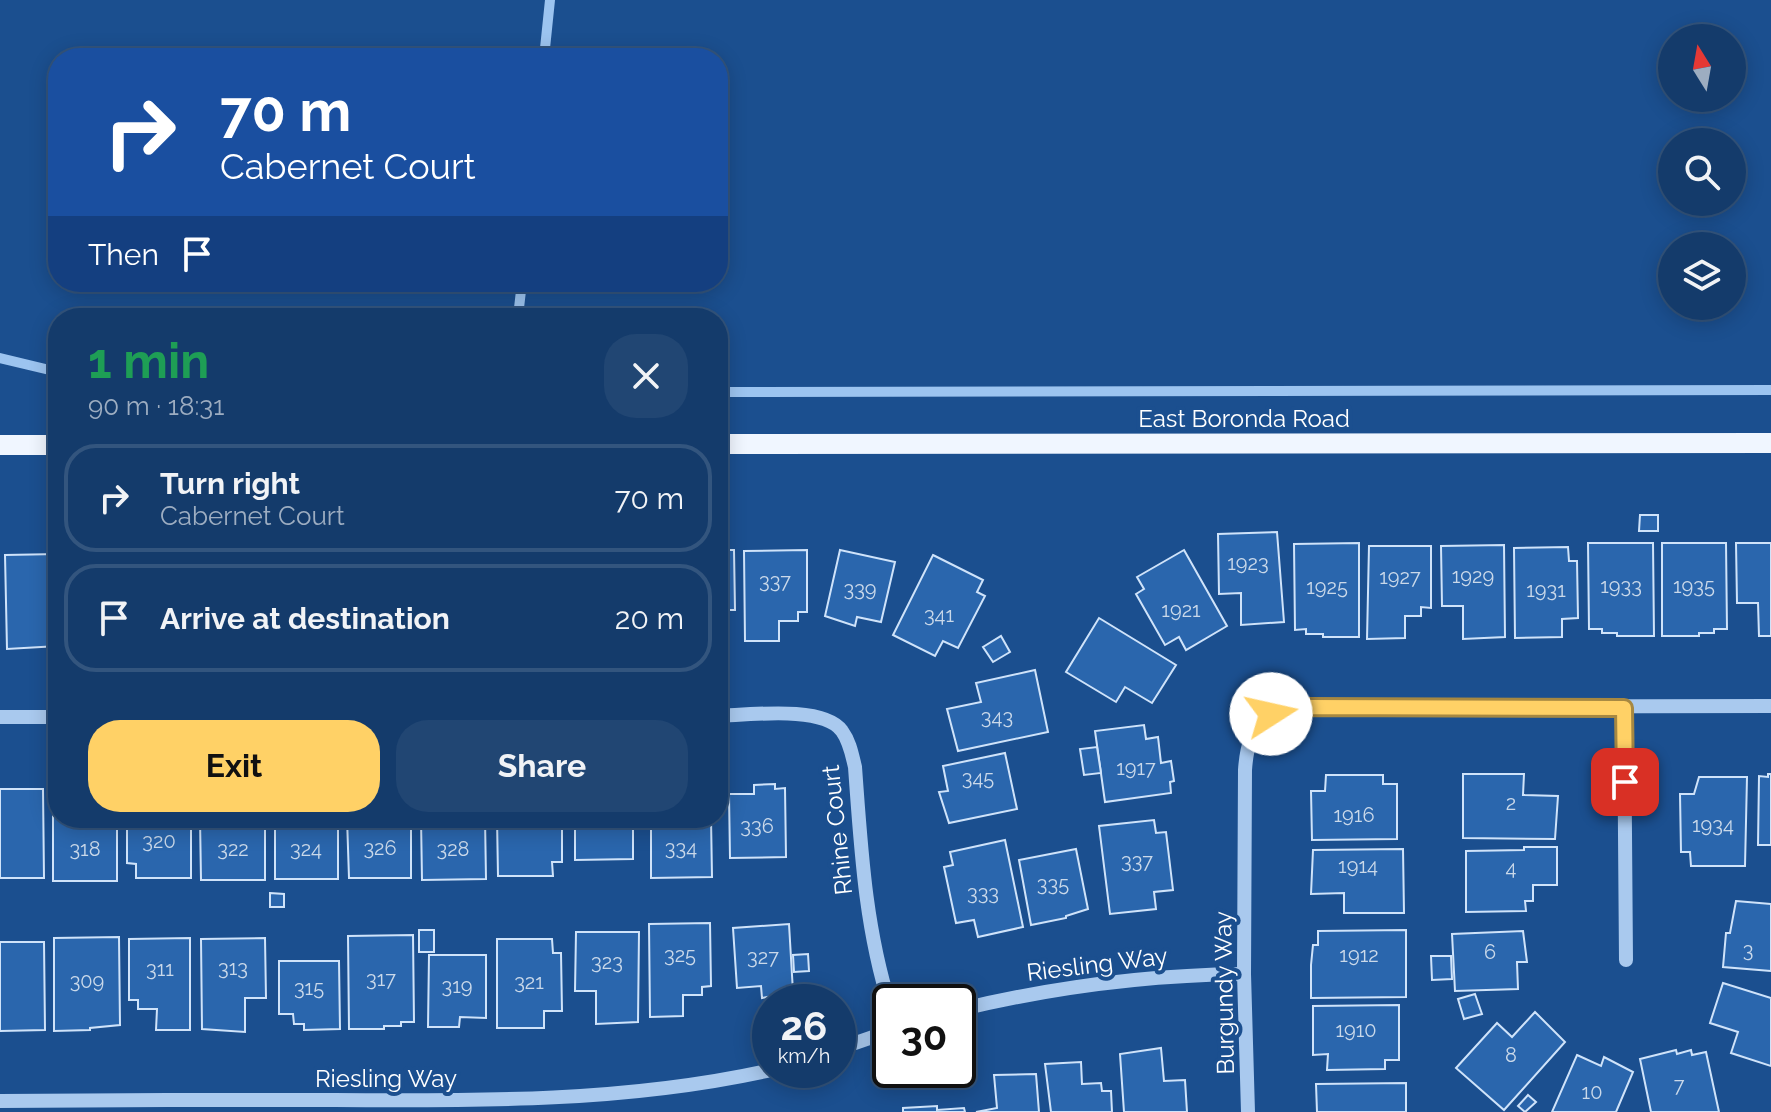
<!DOCTYPE html>
<meta charset="utf-8">
<style>
body{margin:0;font-family:Raleway,sans-serif;background:#214673;color:#f1f3f6;height:100vh;display:flex;flex-direction:column;font-size:30px;white-space:nowrap}
*{box-sizing:border-box;margin:0}
p{font-size:26px;color:#9dadc1}
.icon{flex:none;width:44px;height:44px;fill:none;stroke:currentColor;stroke-width:2;stroke-linecap:round;stroke-linejoin:round}
.map{position:relative;flex:1;overflow:hidden}
.side{position:absolute;left:48px;top:308px;width:680px;height:520px;display:flex;flex-direction:column;background:#143b6b;border-radius:32px;box-shadow:0 4px 20px #0003,0 0 0 2px #33557e}
.side>*{flex:none}
.banner{position:absolute;left:48px;top:48px;width:680px;height:244px;border-radius:32px;box-shadow:0 4px 20px #0003,0 0 0 2px #33557e;background:#1a4fa0;color:#fff;overflow:hidden}
.needle{width:52px;rotate:349deg}
.fabs{position:absolute;left:1658px;top:24px;display:grid;gap:16px}
.fabs a{display:grid;place-items:center;width:88px;height:88px;border-radius:50%;background:#143b6b;box-shadow:0 4px 20px #0003,0 0 0 2px #33557e;font-size:40px}
.speed{position:absolute;left:752px;top:984px;display:flex;gap:16px;font-size:40px;font-weight:700;text-align:center}
.speed>*{display:grid;place-content:center;width:104px;height:104px;border-radius:50%;background:#143b6b;box-shadow:0 4px 20px #0003,0 0 0 2px #33557e;line-height:1}
.speed small{font-size:20px;font-weight:400}
.speed .limit{border:4px solid #111;border-radius:12px;background:#fff;color:#111}
.pin{position:absolute;display:grid;place-items:center;width:68px;height:68px;color:#fff;margin:-34px;border-radius:16px;box-shadow:0 4px 12px #0006}
.me{position:absolute;width:88px;margin:-44px;rotate:80deg;stroke-linejoin:round;filter:drop-shadow(0 0 6px #0008)}
.turn{display:flex;align-items:center;gap:28px;height:168px;padding:0 40px;font-size:36px}
.turn .icon{width:104px;height:104px;stroke-width:2.5}
.turn b{display:block;font-size:56px;line-height:68px}
.then{display:flex;align-items:center;height:76px;padding:0 40px;background:#0003;gap:16px;font-size:30px}
.round{display:grid;place-items:center;flex:none;width:84px;height:84px;border-radius:32px;background:#214673}
.summary{display:flex;align-items:center;justify-content:space-between;height:136px;padding:0 40px}
h1{font-size:48px;font-weight:700;line-height:60px;color:#1e9e55}
.button{display:flex;gap:16px;margin-top:auto;padding:16px 40px}
.button a{flex:1;height:92px;border-radius:32px;background:#ffd166;color:#111;font-size:32px;font-weight:700;line-height:92px;text-align:center}
.button a+a{background:#214673;color:#f1f3f6}
ul{padding:0;list-style:none}
li{display:flex;align-items:center;gap:24px;height:108px;margin:0 16px 12px;padding:0 24px;border:4px solid #33557e;border-radius:32px}
li div{flex:1}
li b{display:block;font-size:30px}
li em{font-style:normal}
.map>svg:first-child{display:block}
</style>
<div class="map">
<svg width="1771" height="1112" viewBox="0 0 1771 1112">
<rect width="100%" height="100%" fill="#1b4f8f"/>
<g fill="none" stroke-linecap="round" stroke-linejoin="round">
<g stroke="#9cc4f0" stroke-width="10">
<polyline points="544,58 550,0"/>
<polyline points="512,318 519,308 522,282"/>
<polyline points="0,358 58,372"/>
<polyline points="718,392 1771,390"/>
</g>
</g>
<g fill="#2a66ad" stroke="#cfe3fa" stroke-width="2">
<polygon points="1640,515 1658,515 1658,531 1639,531"/>
<polygon points="1277,532 1284,622 1241,625 1241,593 1219,594 1218,534"/>
<polygon points="1359,543 1359,637 1323,637 1323,634 1306,634 1306,629 1295,630 1294,544"/>
<polygon points="1588,543 1653,543 1654,636 1617,636 1617,633 1602,633 1602,629 1589,629"/>
<polygon points="1662,543 1726,543 1727,629 1714,629 1714,633 1699,633 1699,636 1662,636"/>
<polygon points="1736,543 1771,543 1771,636 1759,636 1758,603 1737,603"/>
<polygon points="1504,545 1505,637 1463,639 1463,606 1442,606 1441,546"/>
<polygon points="1369,546 1431,546 1431,608 1421,607 1421,616 1405,616 1405,638 1367,639"/>
<polygon points="1568,547 1569,561 1577,561 1578,618 1562,619 1562,637 1515,638 1514,548"/>
<polygon points="718,550 734,550 735,610 718,610"/>
<polygon points="807,550 807,612 798,612 798,621 779,621 779,641 745,641 744,551"/>
<polygon points="840,550 895,562 881,622 857,617 855,626 825,616"/>
<polygon points="1184,550 1227,626 1186,650 1179,637 1165,645 1136,594 1144,589 1137,577"/>
<polygon points="58,554 58,646 7,649 5,555"/>
<polygon points="933,555 983,580 977,592 985,596 958,648 943,641 935,656 893,635"/>
<polygon points="1099,618 1176,665 1152,703 1125,687 1116,702 1066,672"/>
<polygon points="1001,636 1010,652 993,662 983,647"/>
<polygon points="1035,670 1048,732 958,751 947,709 981,702 976,683"/>
<polygon points="1144,725 1146,739 1158,737 1161,763 1171,761 1174,781 1170,782 1171,793 1105,802 1095,731"/>
<polygon points="1097,747 1101,773 1084,775 1080,749"/>
<polygon points="1005,753 1017,809 949,823 939,792 948,791 943,766"/>
<polygon points="1463,774 1524,774 1523,795 1558,796 1555,839 1463,838"/>
<polygon points="1768,774 1771,774 1771,845 1758,845 1759,776 1768,777"/>
<polygon points="1326,775 1383,775 1383,784 1397,784 1397,839 1312,840 1311,791 1325,791"/>
<polygon points="1699,777 1747,777 1745,866 1691,866 1690,852 1681,852 1680,794 1694,794"/>
<polygon points="775,784 775,789 785,788 786,857 730,858 729,794 754,794 754,785"/>
<polygon points="53,788 58,788 58,818 117,818 117,881 53,881"/>
<polygon points="0,789 43,789 44,878 0,878"/>
<polygon points="127,818 191,818 191,878 136,878 136,864 127,863"/>
<polygon points="200,818 265,818 265,880 201,880"/>
<polygon points="338,818 338,879 275,879 275,819"/>
<polygon points="347,818 411,818 411,878 349,878"/>
<polygon points="485,818 486,879 422,880 421,819"/>
<polygon points="497,818 562,818 562,862 552,862 553,876 498,876"/>
<polygon points="575,818 633,818 633,859 575,860"/>
<polygon points="648,818 711,818 712,877 651,878 651,818"/>
<polygon points="1154,820 1156,833 1166,832 1173,890 1154,892 1156,909 1110,914 1099,826"/>
<polygon points="1005,840 1023,927 978,937 974,920 956,923 944,867 953,865 950,852"/>
<polygon points="1524,847 1557,847 1557,885 1533,885 1533,901 1525,901 1526,911 1466,912 1466,851 1524,850"/>
<polygon points="1076,849 1088,909 1066,916 1066,918 1031,925 1019,860"/>
<polygon points="1403,849 1404,913 1344,913 1344,893 1311,894 1313,850"/>
<polygon points="270,893 284,894 284,907 270,907"/>
<polygon points="1736,901 1771,904 1771,971 1723,967 1726,933 1730,933"/>
<polygon points="710,923 711,986 702,987 702,995 683,995 683,1016 650,1017 649,924"/>
<polygon points="789,924 793,992 762,998 761,986 737,988 733,928"/>
<rect x="419" y="930" width="15" height="22"/>
<polygon points="1406,930 1406,997 1311,998 1311,965 1313,945 1318,945 1318,931"/>
<polygon points="1523,931 1527,962 1517,962 1518,989 1455,991 1452,934"/>
<polygon points="576,932 639,932 638,1022 596,1024 596,991 575,991"/>
<polygon points="413,935 414,1022 401,1022 401,1026 384,1026 384,1029 349,1029 348,936"/>
<polygon points="119,937 120,1025 90,1028 90,1030 54,1031 54,938"/>
<polygon points="190,938 190,1030 156,1030 157,1009 138,1009 138,1000 129,1000 129,939"/>
<polygon points="265,938 266,998 245,998 245,1032 202,1029 201,939"/>
<polygon points="497,939 552,939 553,953 561,953 562,1011 544,1011 544,1028 497,1028"/>
<polygon points="0,942 44,942 45,1030 0,1031"/>
<polygon points="808,954 809,971 794,972 793,955"/>
<polygon points="429,955 486,955 486,1018 460,1017 459,1027 428,1027"/>
<polygon points="1431,956 1451,956 1452,979 1432,980"/>
<polygon points="279,961 339,961 340,1029 304,1030 304,1024 294,1024 293,1014 279,1014"/>
<polygon points="1723,983 1771,998 1771,1066 1731,1053 1738,1032 1710,1023"/>
<polygon points="1475,994 1482,1014 1464,1019 1458,999"/>
<polygon points="1399,1005 1399,1060 1385,1060 1385,1069 1327,1070 1328,1054 1313,1055 1313,1006"/>
<polygon points="1535,1012 1565,1042 1504,1110 1456,1068 1497,1023 1512,1037"/>
<polygon points="1161,1048 1164,1081 1185,1080 1187,1112 1124,1112 1120,1054"/>
<polygon points="1676,1050 1677,1054 1691,1050 1692,1055 1706,1052 1719,1112 1651,1112 1640,1059"/>
<polygon points="1577,1055 1601,1066 1604,1057 1633,1072 1616,1112 1552,1112"/>
<polygon points="1081,1062 1082,1084 1101,1083 1102,1091 1111,1091 1112,1112 1051,1112 1045,1064"/>
<polygon points="1036,1074 1039,1112 976,1112 997,1108 994,1075"/>
<polygon points="1406,1083 1406,1112 1317,1112 1316,1084"/>
<polygon points="1528,1095 1536,1102 1525,1112 1518,1106"/>
<polygon points="937,1106 937,1110 964,1108 965,1112 903,1112 903,1108"/>
</g>
<g fill="none" stroke-linecap="round" stroke-linejoin="round">
<g stroke="#a9c9ee" stroke-width="14">
<polyline points="1624,708 1626,960"/>
<path d="M718,716C748,715 824,705 842,731C850,742 852,755 855,767C861,848 865,927 890,1006"/>
<polyline points="0,717 58,717"/>
<path d="M958,1010C1053,987 1146,975 1244,974"/>
<polyline points="838,1049 890,1031"/>
<path d="M0,1101C112,1100 223,1100 335,1100C480,1101 628,1102 771,1070"/>
<path d="M1248,1112L1244,974L1245,770C1248,725 1262,712 1306,707L1771,706"/>
</g>
<g stroke="#f0f6ff" stroke-width="20">
<polyline points="718,444 1771,443"/>
<polyline points="0,445 58,445"/>
</g>
</g>
<g fill="none" stroke-linecap="round" stroke-linejoin="round">
<defs>
<polyline id="route" points="1271,714 1306,707 1624,708 1625,782"/>
</defs>
<use href="#route" stroke="#a68842" stroke-width="20"/>
<use href="#route" stroke="#ffd166" stroke-width="14"/>
</g>
<g text-anchor="middle" dominant-baseline="central" stroke-width="8" stroke-linejoin="round" paint-order="stroke">
<g font-size="20" fill="#cad9ea">
<text x="1248" y="563">1923</text>
<text x="1473" y="576">1929</text>
<text x="1400" y="577">1927</text>
<text x="775" y="581">337</text>
<text x="1621" y="586">1933</text>
<text x="1694" y="586">1935</text>
<text x="1327" y="587">1925</text>
<text x="860" y="589">339</text>
<text x="1546" y="590">1931</text>
<text x="1181" y="610">1921</text>
<text x="939" y="615">341</text>
<text x="997" y="717">343</text>
<text x="1136" y="768">1917</text>
<text x="978" y="778">345</text>
<text x="1511" y="803">2</text>
<text x="1354" y="815">1916</text>
<text x="1713" y="825">1934</text>
<text x="757" y="826">336</text>
<text x="159" y="841">320</text>
<text x="380" y="848">326</text>
<text x="681" y="848">334</text>
<text x="85" y="849">318</text>
<text x="233" y="849">322</text>
<text x="306" y="849">324</text>
<text x="453" y="849">328</text>
<text x="1137" y="861">337</text>
<text x="1358" y="866">1914</text>
<text x="1511" y="868">4</text>
<text x="1053" y="884">335</text>
<text x="983" y="893">333</text>
<text x="1748" y="950">3</text>
<text x="1490" y="952">6</text>
<text x="680" y="955">325</text>
<text x="1359" y="955">1912</text>
<text x="763" y="957">327</text>
<text x="607" y="962">323</text>
<text x="233" y="968">313</text>
<text x="160" y="969">311</text>
<text x="381" y="979">317</text>
<text x="87" y="981">309</text>
<text x="529" y="982">321</text>
<text x="457" y="986">319</text>
<text x="309" y="988">315</text>
<text x="1356" y="1030">1910</text>
<text x="1511" y="1055">8</text>
<text x="1679" y="1085">7</text>
<text x="1592" y="1092">10</text>
</g>
<g font-size="24" fill="#fff" stroke="#1b4f8f">
<text x="1244" y="418">East Boronda Road</text>
<text transform="translate(837 830) rotate(-96)">Rhine Court</text>
<text transform="translate(1097 964) rotate(-7)">Riesling Way</text>
<text transform="translate(1224 993) rotate(-91)">Burgundy Way</text>
<text x="386" y="1078">Riesling Way</text>
</g>
</g>
</svg>
<div class="fabs">
<a><svg class="needle" viewBox="-14 -14 28 28"><path d="M0-13l5 13h-10z" fill="#e53935"/><path d="M0 13l5-13h-10z" fill="#9dadc1"/></svg></a>
<a><svg class="icon" aria-label="search" viewBox="0 0 24 24"><circle cx="10" cy="10" r="6"/><path d="M15 15l6 6"/></svg></a>
<a><svg class="icon" aria-label="layers" viewBox="0 0 24 24"><path d="M12 4l9 5-9 5-9-5zM3 14l9 5 9-5"/></svg></a>
</div>
<div class="speed"><div>26<small>km/h</small></div><div class="limit">30</div></div>
<div class="pin" style="left:1625px;top:782px;background:#d93025"><svg class="icon" aria-label="arrive" viewBox="0 0 24 24"><path d="M6 21V4h12l-3 4 3 4H6"/></svg></div>
<svg class="me" style="left:1271px;top:714px" viewBox="-20 -20 40 40"><circle r="19" fill="#fff"/><path d="M0-13L10 11 0 6-10 11z" fill="#ffd166"/></svg>
<div class="banner">
<div class="turn"><svg class="icon" aria-label="right" viewBox="0 0 24 24"><path d="M7 20v-9h11M14 6l5 5-5 5"/></svg><div><b>70 m</b>Cabernet Court</div></div>
<div class="then">Then<svg class="icon" aria-label="arrive" viewBox="0 0 24 24"><path d="M6 21V4h12l-3 4 3 4H6"/></svg></div>
</div>
<section class="side">
<div class="summary"><div><h1>1 min</h1><p>90 m · 18:31</p></div><a class="round"><svg class="icon" aria-label="close" viewBox="0 0 24 24"><path d="M6 6l12 12M18 6L6 18"/></svg></a></div>
<ul>
<li><svg class="icon" aria-label="right" viewBox="0 0 24 24"><path d="M7 20v-9h11M14 6l5 5-5 5"/></svg><div><b>Turn right</b><p>Cabernet Court</p></div><em>70 m</em></li>
<li><svg class="icon" aria-label="arrive" viewBox="0 0 24 24"><path d="M6 21V4h12l-3 4 3 4H6"/></svg><div><b>Arrive at destination</b></div><em>20 m</em></li>
</ul>
<div class="button"><a>Exit</a><a>Share</a></div>
</section>
</div>
